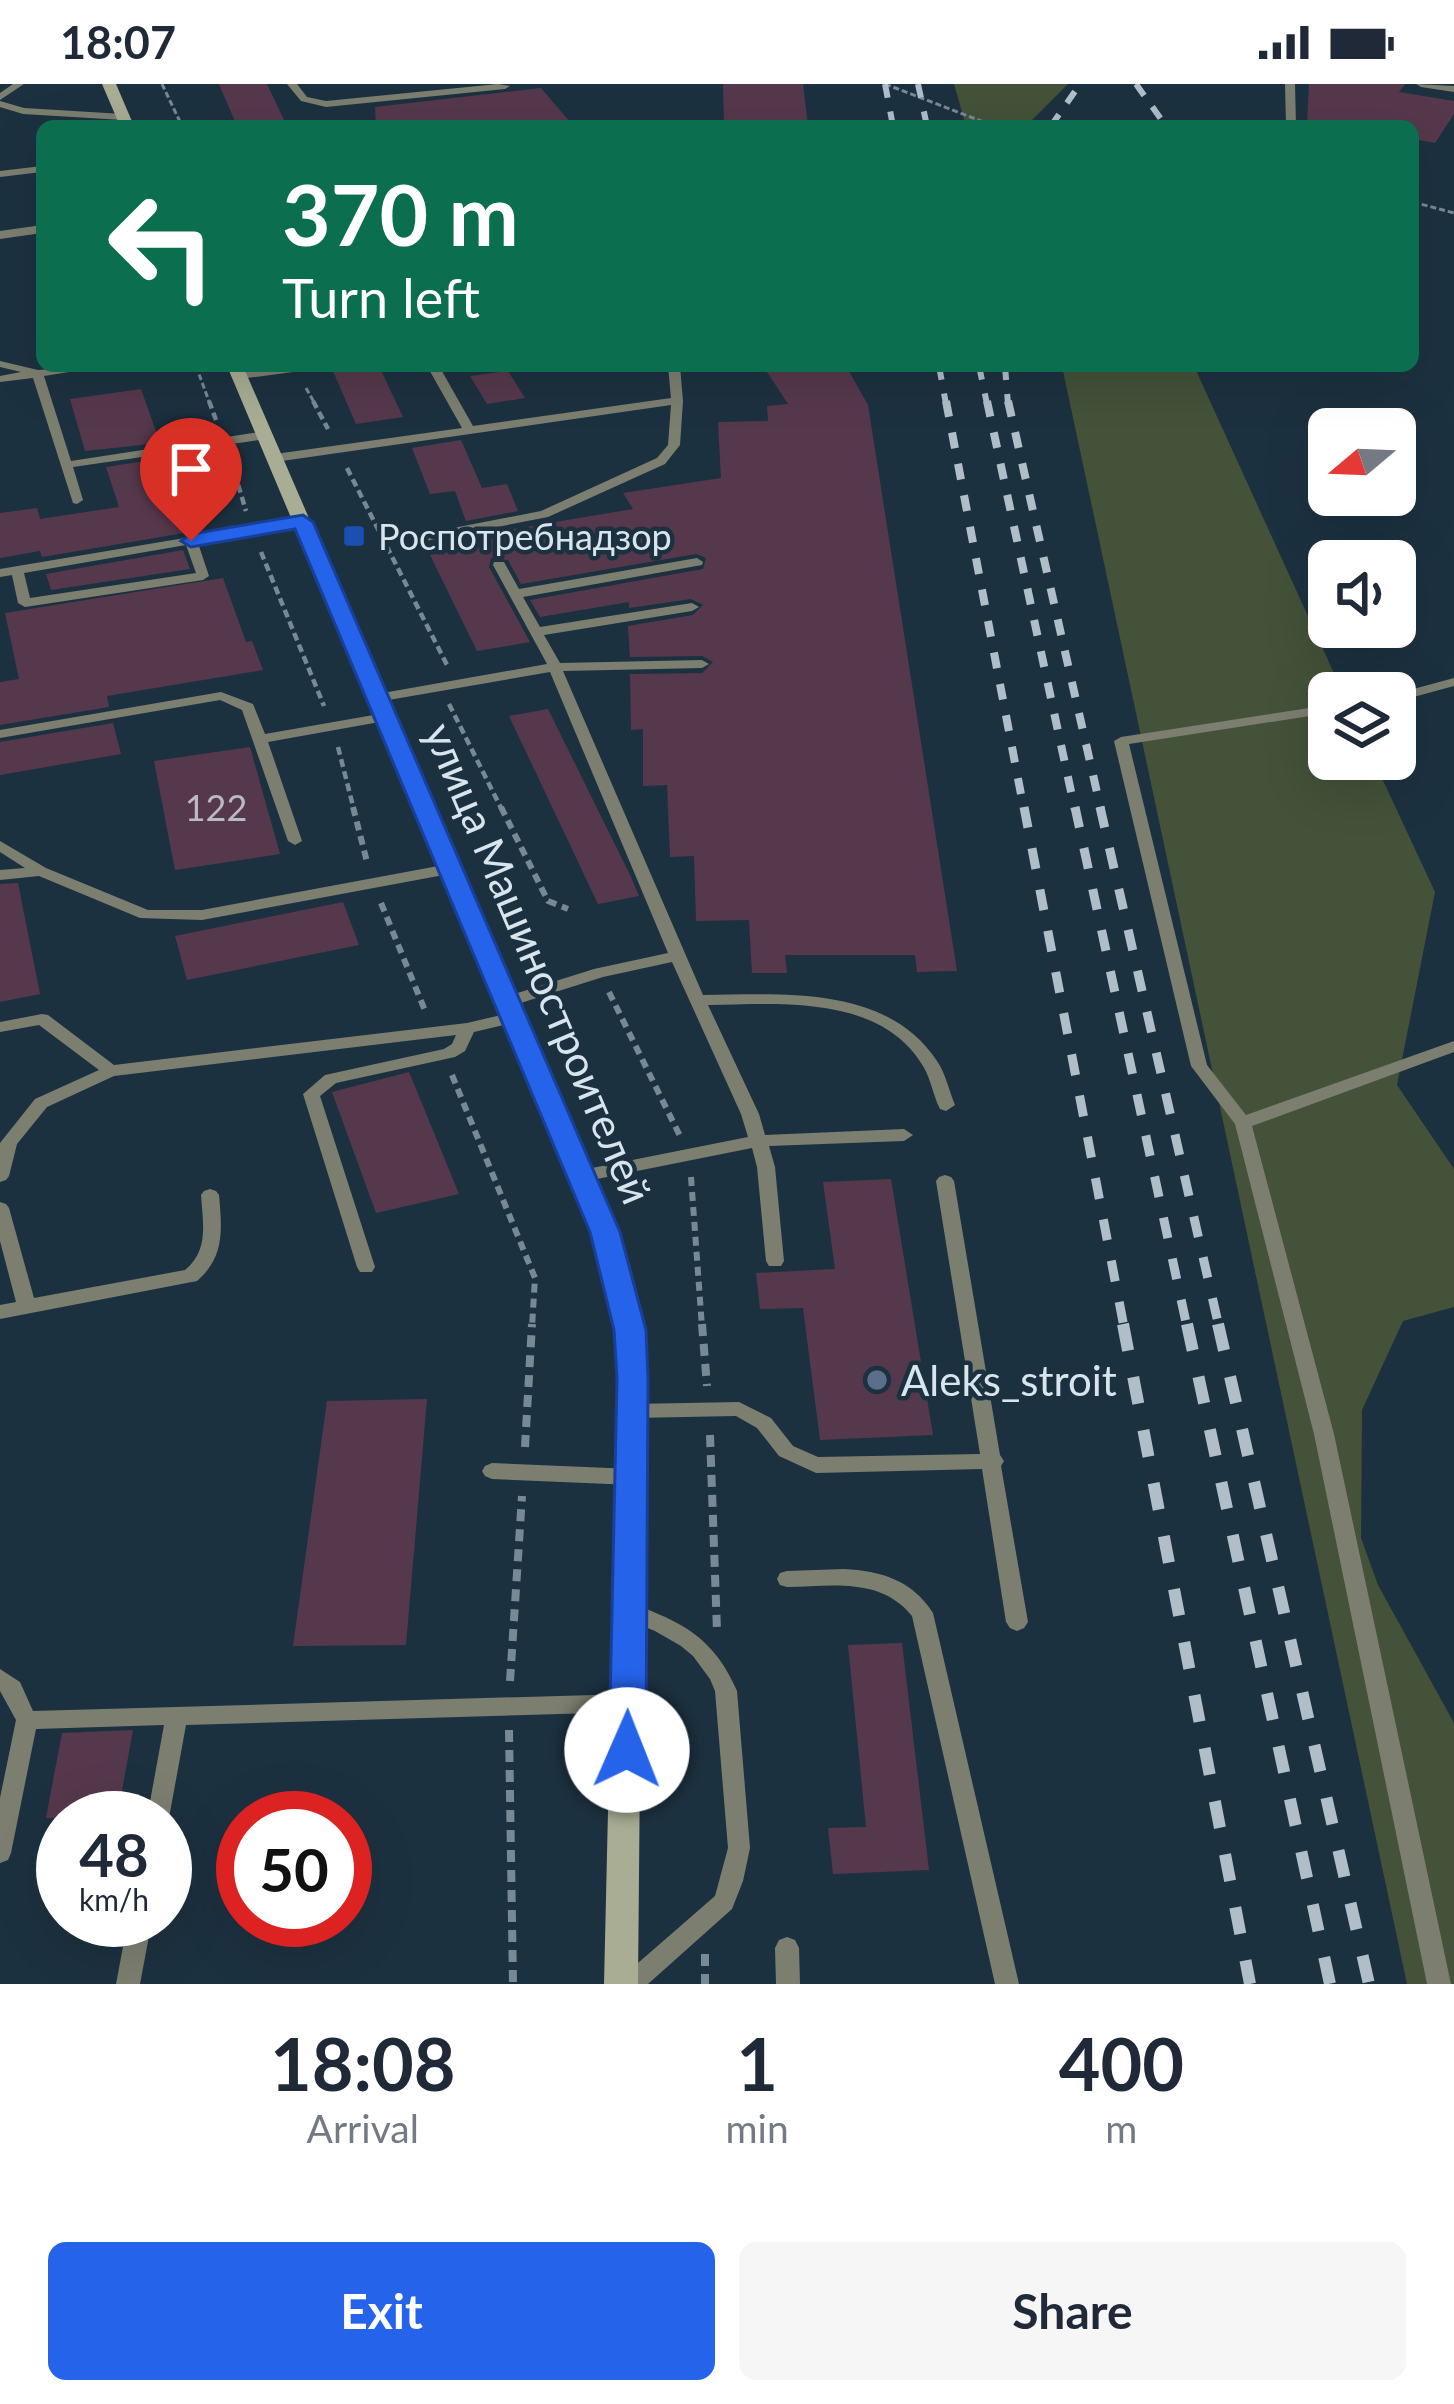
<!DOCTYPE html>
<meta charset="utf-8">
<style>
body{margin:0;font-family:Lato,sans-serif;background:#f6f6f7;color:#1f2937;height:100vh;display:flex;flex-direction:column;font-size:45px;white-space:nowrap}
*{box-sizing:border-box;margin:0}
p{font-size:39px;color:#747a83}
.icon{flex:none;width:66px;height:66px;fill:none;stroke:currentColor;stroke-width:2;stroke-linecap:round;stroke-linejoin:round}
.map{position:relative;height:1900px;overflow:hidden}
.drawer{display:flex;flex-direction:column;background:#fff;flex:1}
.drawer>*{flex:none}
.top-card{position:absolute;left:36px;top:36px;width:1383px;height:252px;border-radius:18px;box-shadow:0 12px 48px #0002;background:#0b6e4f;color:#fff;overflow:hidden}
.needle{width:78px;rotate:251deg}
.tools{position:absolute;left:1308px;top:324px;display:grid;gap:24px}
.tools a{display:grid;place-items:center;width:108px;height:108px;border-radius:18px;background:#fff;box-shadow:0 12px 48px #0002;font-size:60px}
.speed{position:absolute;left:36px;top:1707px;display:flex;gap:24px;font-size:60px;font-weight:700;text-align:center}
.speed>*{display:grid;place-content:center;width:156px;height:156px;border-radius:50%;background:#fff;box-shadow:0 12px 48px #0002;line-height:1}
.speed small{font-size:30px;font-weight:400}
.speed .limit{border:18px solid #d22;background:#fff;color:#111}
.pin{position:absolute;display:grid;place-items:center;width:102px;height:102px;color:#fff;margin:-123px -51px;border-radius:50% 50% 50% 0;rotate:-45deg;box-shadow:0 0 12px #0007}
.pin .icon{rotate:45deg}
.me{position:absolute;width:132px;margin:-66px;rotate:1deg;stroke-linejoin:round;filter:drop-shadow(0 0 9px #0008)}
.turn{display:flex;align-items:center;gap:42px;height:252px;padding:0 48px;font-size:54px}
.turn .icon{width:156px;height:156px;stroke-width:2.5}
.turn b{display:block;font-size:84px;line-height:102px}
.eta{display:flex;justify-content:space-evenly;align-items:center;height:204px;text-align:center}
.eta b{font-size:72px;font-weight:700;line-height:84px}
.action{display:flex;gap:24px;margin-top:auto;padding:24px 48px}
.action a{flex:1;height:138px;border-radius:18px;background:#2563eb;color:#fff;font-size:48px;font-weight:700;line-height:138px;text-align:center}
.action a+a{background:#f6f6f7;color:#1f2937}
.status{display:flex;justify-content:space-between;align-items:center;height:84px;padding:0 60px;background:#fff;direction:ltr}
.status svg{height:33px;fill:currentColor}
.map>svg:first-child{display:block}
</style>
<div class="status"><b>18:07</b><svg viewBox="0 0 49 12"><path d="M0 12V9h3v3zM5 12V6h3v6zM10 12V3h3v9zM15 12V0h3v12zM26 1h20v11H26zM47 4h2v5h-2z"/></svg></div>
<div class="map">
<svg width="1454" height="1900" viewBox="0 0 1454 1900">
<rect width="100%" height="100%" fill="#1c3140"/>
<g fill="#435239">
<polygon points="954,0 1068,0 1026,42 966,42"/>
<polygon points="1062,282 1194,282 1343,609 1329,609 1329,675 1373,675 1435,808 1397,1001 1454,1085 1454,1223 1403,1237 1362,1326 1361,1454 1378,1501 1454,1639 1454,1900 1407,1900"/>
</g>
<g fill="#56384c">
<polygon points="219,0 267,0 286,40 237,42"/>
<polygon points="723,0 803,0 808,42 724,42"/>
<polygon points="1309,0 1405,0 1399,8 1454,17 1454,30 1435,59 1413,55 1413,42 1307,41"/>
<polygon points="541,4 570,38 376,42 375,23"/>
<polygon points="379,282 403,333 356,340 332,285"/>
<polygon points="763,282 846,282 868,321 957,887 917,888 915,871 785,871 787,889 752,889 749,836 696,837 694,772 670,773 667,701 643,702 643,645 631,646 630,590 702,589 713,578 702,572 630,573 628,542 693,531 703,521 691,515 629,524 629,518 540,533 530,516 703,485 706,474 696,470 521,500 508,476 491,474 489,483 530,558 477,567 430,471 477,463 472,452 633,425 623,409 721,394 718,338 768,337 767,322 788,320"/>
<polygon points="508,287 525,314 487,320 470,292"/>
<polygon points="141,305 160,359 85,367 70,315"/>
<polygon points="461,356 482,404 507,400 518,427 466,437 455,407 430,410 412,364"/>
<polygon points="165,374 172,377 197,442 188,444 190,448 42,473 40,467 0,474 0,429 37,424 40,435 119,423 106,383"/>
<polygon points="183,466 190,485 51,506 46,490"/>
<polygon points="223,494 246,558 252,557 263,586 107,612 109,623 0,641 0,598 19,595 5,529"/>
<polygon points="548,625 631,793 639,812 598,820 509,632"/>
<polygon points="113,639 121,670 0,691 0,658"/>
<polygon points="250,663 280,770 175,786 154,677"/>
<polygon points="18,799 40,910 0,918 0,800"/>
<polygon points="343,818 359,861 187,896 175,852"/>
<polygon points="409,988 459,1110 376,1129 332,1008"/>
<polygon points="891,1095 933,1351 820,1356 803,1224 760,1225 756,1189 835,1185 823,1098"/>
<polygon points="427,1315 406,1561 293,1562 327,1317"/>
<polygon points="902,1559 929,1786 833,1790 828,1744 866,1743 848,1561"/>
<polygon points="133,1646 117,1734 46,1734 62,1649"/>
</g>
<g fill="none" stroke-linecap="round" stroke-linejoin="round">
<g stroke="#788996" stroke-width="3" stroke-dasharray="6 3" stroke-linecap="butt">
<polyline points="162,0 182,42"/>
<polyline points="885,0 994,42"/>
<polyline points="1413,118 1454,129"/>
<polyline points="196,282 210,320"/>
<polyline points="306,304 315,320"/>
</g>
<g stroke="#788996" stroke-width="4.5" stroke-dasharray="8 4.5" stroke-linecap="butt">
<polyline points="209,317 216,336"/>
<polyline points="313,317 328,345"/>
<polyline points="231,377 246,427"/>
<polyline points="347,384 447,581"/>
<polyline points="261,468 324,622"/>
<polyline points="449,620 502,726"/>
<polyline points="338,663 354,726"/>
</g>
<g stroke="#788996" stroke-width="6" stroke-dasharray="9 6" stroke-linecap="butt">
<polyline points="353,723 367,778"/>
<polyline points="501,723 548,817 568,825"/>
<polyline points="381,819 426,929"/>
<polyline points="609,908 680,1052"/>
<polyline points="452,991 535,1194 532,1243"/>
<polyline points="691,1093 702,1243"/>
</g>
<g stroke="#788996" stroke-width="8" stroke-dasharray="12 8" stroke-linecap="butt">
<polyline points="702,1240 707,1302"/>
<polyline points="710,1351 717,1547"/>
<polyline points="525,1363 532,1240"/>
<polyline points="510,1597 522,1412"/>
<polyline points="509,1646 513,1900"/>
<polyline points="705,1870 705,1900"/>
</g>
<g fill="#7c7f70" fill-rule="evenodd">
<polygon points="13,0 24,0 0,16 0,9"/>
<polygon points="287,0 297,0 307,13 326,17 498,0 510,2 505,5 326,23 301,17"/>
<polygon points="1285,0 1295,0 1296,42 1286,42"/>
<polygon points="1416,0 1454,2 1454,8 1421,3"/>
<polygon points="0,17 24,24 123,30 128,33 123,36 23,30 0,23"/>
<polygon points="42,82 42,88 0,93 0,87"/>
<polygon points="0,277 38,286 94,282 88,285 44,292 71,377 266,347 272,351 266,355 73,383 83,416 77,420 73,419 33,294 0,298 0,292 21,288 0,283"/>
<polygon points="290,282 321,282 315,285 240,295 234,292 240,289"/>
<polygon points="427,282 439,282 473,342 671,314 668,282 680,282 683,317 680,361 665,380 548,433 426,457 420,453 422,450 541,427 657,374 668,361 671,321 275,378 269,374 275,370 462,344"/>
<path d="M303,434L309,438L307,441L198,459L209,492L203,496L25,523L18,519L12,491L0,493V485ZM186,461L196,489L30,514L24,489Z"/>
<path d="M697,474L703,478L702,481L523,513L540,543L692,519L699,523L692,527L544,551L560,579L702,576L709,580L702,584L563,587L703,911C783,910 887,901 937,977C946,990 949,1007 955,1021L946,1027L940,1025C933,1011 931,995 923,982C880,910 779,920 708,921L759,1030L765,1051L904,1045L913,1051L904,1057L769,1062L775,1083L784,1177L781,1182H769L766,1177L757,1083L752,1064L582,1098L576,1096L573,1092L576,1088L582,1086L748,1053L741,1030L672,878L603,893L508,923L500,918L502,914L594,885L668,869L550,588L377,618L370,614L377,610L547,580L493,481L494,478H504L519,505Z"/>
<polygon points="1454,594 1454,602 1395,618 1395,610"/>
<polygon points="221,608 253,620 265,650 385,629 392,633 385,637 268,658 302,757 295,761 288,757 242,626 220,616 0,654 0,646"/>
<polygon points="1329,621 1329,629 1129,660 1207,981 1246,1031 1454,957 1454,968 1252,1042 1334,1350 1451,1900 1427,1900 1314,1350 1235,1040 1191,982 1114,657 1121,653"/>
<polygon points="0,757 46,784 148,826 202,826 449,780 457,785 449,790 202,836 140,834 39,792 0,796 0,786 25,784 0,768"/>
<polygon points="514,928 522,933 520,937 474,948 465,967 455,973 336,999 320,1012 375,1183 372,1188 360,1188 357,1183 303,1010 325,991 444,965 452,960 456,951 114,992 47,1023 17,1060 9,1092 6,1096 0,1098 0,1059 35,1015 99,986 39,941 0,948 0,938 42,930 48,931 114,981 467,939"/>
<polygon points="945,1091 951,1093 954,1097 1000,1371 1004,1377 1001,1382 1028,1538 1024,1544 1017,1547 1010,1544 1006,1538 982,1385 816,1389 779,1372 757,1344 736,1332 633,1334 626,1332 623,1327 626,1322 633,1320 739,1318 771,1334 793,1362 818,1373 980,1370 936,1097 939,1093"/>
<path d="M210,1105L216,1107L219,1111C222,1145 225,1173 197,1197L0,1235V1221L16,1218L0,1157V1118L6,1120L9,1124L34,1214L185,1186C209,1166 203,1140 201,1111L204,1107Z"/>
<polygon points="492,1379 633,1385 640,1388 643,1393 640,1398 633,1401 492,1395 485,1392 482,1387 485,1382"/>
<path d="M844,1485C881,1487 912,1496 933,1529L1019,1900H995L912,1532C881,1493 832,1502 787,1503L780,1501L777,1495L780,1489L787,1487Z"/>
<path d="M630,1519C683,1538 714,1554 737,1607L750,1764L743,1797L732,1825L648,1900H619L623,1892L715,1812L728,1764L715,1607L710,1595L693,1572L681,1562L655,1547L623,1534L619,1528L623,1522Z"/>
<polygon points="0,1585 20,1598 33,1627 628,1610 636,1612 639,1619 636,1626 628,1628 186,1641 169,1734 165,1741 165,1734 147,1734 164,1641 36,1645 11,1769 8,1776 0,1779 0,1714 16,1636 0,1607"/>
<polygon points="128,1836 152,1836 140,1900 116,1900"/>
<polygon points="787,1853 795,1856 799,1864 800,1900 776,1900 775,1864 779,1856"/>
</g>
<polygon fill="#7c7f70" fill-rule="evenodd" points="42,141 42,149 0,155 0,147"/>
<g fill="#a8ad94" fill-rule="evenodd">
<polygon points="102,0 116,0 134,42 120,42"/>
<polygon points="227,282 243,282 618,1147 644,1246 638,1900 604,1900 618,1295 616,1246 592,1147"/>
</g>
<g stroke="#afbec9" stroke-width="6" stroke-dasharray="14 14" stroke-linecap="butt">
<polyline points="885,0 893,42"/>
<polyline points="918,0 927,42"/>
<polyline points="1136,0 1166,42"/>
<polyline points="1051,42 1080,0"/>
<polyline points="939,282 946,320"/>
<polyline points="979,282 987,320"/>
<polyline points="1005,282 1008,320"/>
</g>
<g stroke="#afbec9" stroke-width="8" stroke-dasharray="16 16" stroke-linecap="butt">
<polyline points="946,317 1024,726"/>
<polyline points="987,317 1075,726"/>
<polyline points="1008,317 1101,726"/>
</g>
<g stroke="#afbec9" stroke-width="9" stroke-dasharray="21 21" stroke-linecap="butt">
<polyline points="1024,723 1124,1243"/>
<polyline points="1075,723 1187,1243"/>
<polyline points="1100,723 1219,1243"/>
</g>
<g stroke="#afbec9" stroke-width="12" stroke-dasharray="27 27" stroke-linecap="butt">
<polyline points="1123,1240 1250,1900"/>
<polyline points="1187,1240 1330,1900"/>
<polyline points="1218,1240 1369,1900"/>
</g>
</g>
<polygon fill="#2563eb" stroke="#184099" stroke-width="3" points="303,431 313,438 620,1148 646,1246 648,1294 646,1666 640,1677 627,1682 614,1677 609,1666 617,1294 614,1246 590,1148 295,445 191,463 181,457 191,450"/>
<rect fill="#1a4fb4" stroke="#1c3140" stroke-width="4.5" x="342" y="440" width="24" height="24" rx="6"/>
<circle fill="#5c6f8a" stroke="#1c3140" stroke-width="4.5" cx="877" cy="1296" r="12"/>
<g text-anchor="middle" dominant-baseline="central" stroke-width="9" stroke-linejoin="round" paint-order="stroke">
<g font-size="36" fill="#d8e5ef" stroke="#1c3140" text-anchor="start">
<text x="378" y="452">Роспотребнадзор</text>
</g>
<g font-size="36" fill="#b8bac6">
<text x="216" y="723">122</text>
</g>
<g font-size="42" fill="#d8e5ef" stroke="#1c3140">
<text transform="translate(539 879) rotate(67)">улица Машиностроителей</text>
</g>
<g font-size="42" fill="#d8e5ef" stroke="#1c3140" text-anchor="start">
<text x="901" y="1296">Aleks_stroit</text>
</g>
</g>
</svg>
<div class="tools">
<a><svg class="needle" viewBox="-14 -14 28 28"><path d="M0-13l5 13h-10z" fill="#e53935"/><path d="M0 13l5-13h-10z" fill="#747a83"/></svg></a>
<a><svg class="icon" aria-label="sound" viewBox="0 0 24 24"><path d="M4 9h4l5-4v14l-5-4H4zM17 9q2 3 0 6"/></svg></a>
<a><svg class="icon" aria-label="layers" viewBox="0 0 24 24"><path d="M12 4l9 5-9 5-9-5zM3 14l9 5 9-5"/></svg></a>
</div>
<div class="speed"><div>48<small>km/h</small></div><div class="limit">50</div></div>
<div class="pin" style="left:191px;top:457px;background:#d93025"><svg class="icon" aria-label="arrive" viewBox="0 0 24 24"><path d="M6 21V4h12l-3 4 3 4H6"/></svg></div>
<svg class="me" style="left:627px;top:1666px" viewBox="-20 -20 40 40"><circle r="19" fill="#fff"/><path d="M0-13L10 11 0 6-10 11z" fill="#2563eb"/></svg>
<div class="top-card">
<div class="turn"><svg class="icon" aria-label="left" viewBox="0 0 24 24"><path d="M17 20v-9H6M10 6l-5 5 5 5"/></svg><div><b>370 m</b>Turn left</div></div>
</div>
</div>
<section class="drawer">
<div class="eta">
<div><b>18:08</b><p>Arrival</p></div>
<div><b>1</b><p>min</p></div>
<div><b>400</b><p>m</p></div>
</div>
<div class="action"><a>Exit</a><a>Share</a></div>
</section>
